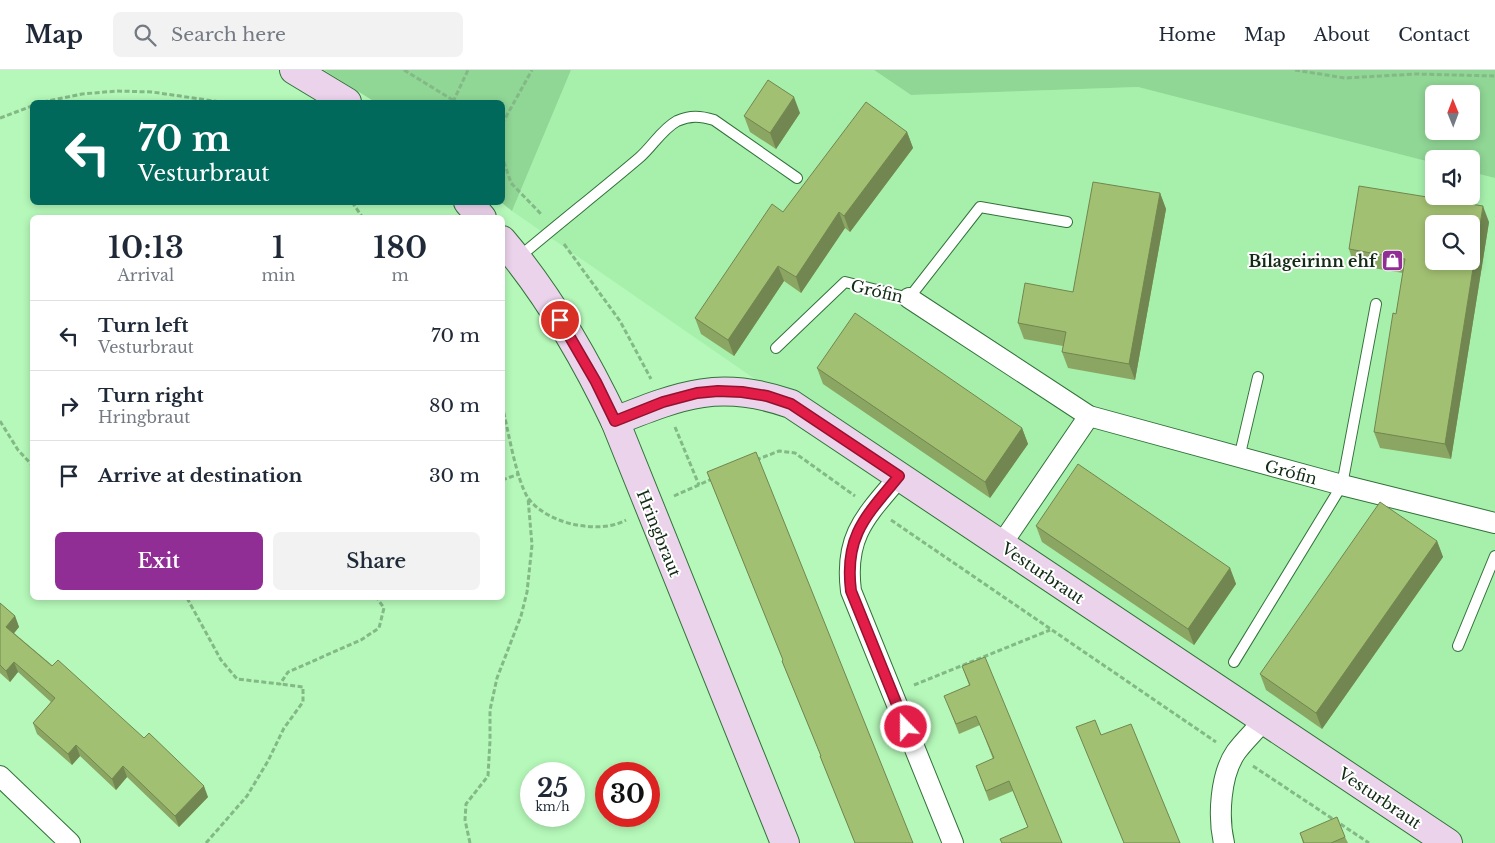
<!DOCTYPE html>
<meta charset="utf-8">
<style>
body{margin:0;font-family:"Libre Baskerville",serif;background:#f2f2f3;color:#1f2937;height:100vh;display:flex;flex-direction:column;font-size:19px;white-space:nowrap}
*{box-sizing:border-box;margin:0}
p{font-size:16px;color:#747a83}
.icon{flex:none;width:28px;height:28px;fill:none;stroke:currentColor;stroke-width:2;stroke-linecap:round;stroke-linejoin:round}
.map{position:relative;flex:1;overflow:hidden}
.drawer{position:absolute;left:30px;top:145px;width:475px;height:385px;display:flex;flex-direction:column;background:#fff;border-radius:8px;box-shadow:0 2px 8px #0003}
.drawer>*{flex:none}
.hud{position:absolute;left:30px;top:30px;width:475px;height:105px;border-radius:8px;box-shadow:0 2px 8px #0003;background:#00695c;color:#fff;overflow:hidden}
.needle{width:32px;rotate:359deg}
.buttons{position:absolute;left:1425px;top:15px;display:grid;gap:10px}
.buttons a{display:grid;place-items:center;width:55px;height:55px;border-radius:8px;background:#fff;box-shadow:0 2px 8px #0003;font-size:25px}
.speed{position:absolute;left:520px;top:692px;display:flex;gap:10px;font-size:25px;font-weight:700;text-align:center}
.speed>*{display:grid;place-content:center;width:65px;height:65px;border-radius:50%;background:#fff;box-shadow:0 2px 8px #0003;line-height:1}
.speed small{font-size:12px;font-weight:400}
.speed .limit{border:8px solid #d22;background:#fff;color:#111}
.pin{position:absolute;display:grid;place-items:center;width:42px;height:42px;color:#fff;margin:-21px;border:2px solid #fff;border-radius:50%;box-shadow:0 1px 5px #0007}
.me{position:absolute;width:55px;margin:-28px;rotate:338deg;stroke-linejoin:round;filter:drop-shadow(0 0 4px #0008)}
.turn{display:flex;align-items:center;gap:18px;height:105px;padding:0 25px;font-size:22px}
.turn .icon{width:65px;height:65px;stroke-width:2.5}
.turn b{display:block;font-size:35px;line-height:42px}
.eta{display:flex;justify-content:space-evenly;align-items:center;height:85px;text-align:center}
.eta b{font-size:30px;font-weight:600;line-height:35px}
.cta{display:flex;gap:10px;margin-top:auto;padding:10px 25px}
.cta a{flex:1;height:58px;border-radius:8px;background:#912e95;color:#fff;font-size:20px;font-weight:600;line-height:58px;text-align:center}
.cta a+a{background:#f2f2f3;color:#1f2937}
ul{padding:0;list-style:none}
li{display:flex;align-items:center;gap:15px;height:70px;padding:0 25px;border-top:1px solid #e0e1e3}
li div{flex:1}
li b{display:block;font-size:19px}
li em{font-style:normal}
header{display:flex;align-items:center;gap:30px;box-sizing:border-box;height:70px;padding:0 25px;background:#fff;border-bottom:1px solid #e0e1e3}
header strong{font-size:24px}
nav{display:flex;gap:28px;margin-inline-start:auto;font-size:18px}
.search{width:350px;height:45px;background:#f2f2f3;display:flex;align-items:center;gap:12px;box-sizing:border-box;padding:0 18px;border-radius:8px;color:#747a83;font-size:19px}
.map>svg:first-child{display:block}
</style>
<header>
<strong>Map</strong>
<div class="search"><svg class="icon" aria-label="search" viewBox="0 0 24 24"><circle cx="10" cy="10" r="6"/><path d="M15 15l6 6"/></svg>Search here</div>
<nav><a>Home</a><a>Map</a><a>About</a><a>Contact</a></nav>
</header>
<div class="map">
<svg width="1495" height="773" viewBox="0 0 1495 773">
<rect width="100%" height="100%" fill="#b5f8b9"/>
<path fill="#a6f0ac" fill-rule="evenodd" d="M571,0H874L911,25L1138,17L1434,93V126H1471V102L1495,108V773H1448L791,334L512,141ZM1434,154H1471V191H1434Z"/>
<g fill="#90d695" fill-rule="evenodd">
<polygon points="324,0 571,0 512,141 502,133 502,32 375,32"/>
<path d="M874,0H1495V108L1471,102V89H1434V93L1138,17L911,25ZM1434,24H1471V61H1434Z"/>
</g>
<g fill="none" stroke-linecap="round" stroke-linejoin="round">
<defs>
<g id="lane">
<path d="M518,188C558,154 599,122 639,88C652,77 662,59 677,51C690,45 701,46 714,50L797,108"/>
<polyline points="776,278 845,212 909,228 980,137 1067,152"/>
<polyline points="1239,388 1258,307"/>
<polyline points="1458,576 1495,486"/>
<polyline points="1234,592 1342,415 1376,234"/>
</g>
<g id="street">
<polyline points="909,228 1089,346 1342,415 1495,453"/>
<path d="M899,407C866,446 844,466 851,521L953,773"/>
<polyline points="1001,475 1089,346"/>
<polyline points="0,706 70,773"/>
<path d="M1224,773C1218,747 1220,705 1236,682C1244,671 1255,661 1264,650"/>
</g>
<g id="secondary">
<polyline points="294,0 347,32"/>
<polyline points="468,132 482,148"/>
<path d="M502,170C549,225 584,286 615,351L785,773"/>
<path d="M615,351C681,325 720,309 791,334L1448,773"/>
</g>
</defs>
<use href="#lane" stroke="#32723a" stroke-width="12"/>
<use href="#street" stroke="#32723a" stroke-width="22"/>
<use href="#secondary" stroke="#32723a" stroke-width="30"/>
<g stroke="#83b986" stroke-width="3" stroke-dasharray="5 2.5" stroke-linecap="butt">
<polyline points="404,0 456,32"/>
<polyline points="1295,0 1345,8 1416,4 1495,6"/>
<polyline points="43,32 82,24 117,21 152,22 221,32"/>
<polyline points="453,32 468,0"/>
<polyline points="0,48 32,36"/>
<polyline points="502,54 532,0"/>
<polyline points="502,77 504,92 511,113 542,145"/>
<polyline points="352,132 363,148"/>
<polyline points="564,174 620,251 651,309"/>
<path d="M502,335C508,359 516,409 528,428C539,443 560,452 577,455C594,458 611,458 626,450"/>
<polyline points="0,351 18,380 32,395"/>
<polyline points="675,357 699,415"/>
<polyline points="756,390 779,381 795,383 855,426"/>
<polyline points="502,410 519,404"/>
<polyline points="674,426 712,409"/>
<polyline points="891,450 1216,672"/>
<polyline points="187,528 221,590 237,609 280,614 288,602 361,570 379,558 384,538 377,528"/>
<polyline points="914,615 1050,560"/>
<polyline points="1253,696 1369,773"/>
<polyline points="206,773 247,726 268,691 284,658 303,632 303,617 280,614"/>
<polyline points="470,773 465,750 466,734 488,706 490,671 490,640 497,608 521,546 527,522 532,475 528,428"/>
</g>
<use href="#lane" stroke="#fff" stroke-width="10"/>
<use href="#street" stroke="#fff" stroke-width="20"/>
<use href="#secondary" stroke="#ebd3eb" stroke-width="28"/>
</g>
<g fill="#8ba562">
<polygon points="800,43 776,79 750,62 744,46"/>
<polygon points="907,62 913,78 850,162 845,158 801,223 784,211 734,286 701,264 695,248"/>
<polygon points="1160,123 1166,139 1135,310 1068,298 1062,282 1063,276 1024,269 1018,253 1073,222"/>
<polygon points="1489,152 1451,389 1380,378 1374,362 1396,244 1403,203 1354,195 1349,179"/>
<polygon points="817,298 1022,358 1028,374 990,428 823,314"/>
<polygon points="707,402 913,773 855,773 824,696 820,686 821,686 786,601 782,591 783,590"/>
<polygon points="1036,456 1230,498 1236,514 1194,575 1042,472"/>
<polygon points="1437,471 1443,487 1322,659 1266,620 1260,604"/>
<polygon points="0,533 15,546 19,557 14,563 208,727 179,757 127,707 116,720 80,686 72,695 37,664 33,653 51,632 18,602 10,612 0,603"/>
<polygon points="962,596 1062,773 1028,758 1013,721 989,731 976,696 993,689 980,655 959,664 948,635 969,615"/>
<polygon points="1300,763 1345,767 1348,773 1303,773"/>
</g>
<g fill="#718650">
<polygon points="794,27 800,43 776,79 770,63"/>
<polygon points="907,62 913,78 850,162 844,146"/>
<polygon points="1160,123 1166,139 1135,310 1129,294"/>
<polygon points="1483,136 1489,152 1451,389 1445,374"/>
<polygon points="839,142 845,158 801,223 796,207"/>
<polygon points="778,196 784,211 734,286 728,270"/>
<polygon points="1022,358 1028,374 990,428 985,412"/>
<polygon points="1437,471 1443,487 1322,659 1316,643"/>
<polygon points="1230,498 1236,514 1194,575 1188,559"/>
<polygon points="15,546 19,557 10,568 6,557"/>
<polygon points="14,592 18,602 10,612 6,601"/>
<polygon points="76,675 80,686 72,695 68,684"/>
<polygon points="123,696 127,707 116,720 112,709"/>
<polygon points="204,716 208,727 179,757 175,746"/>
</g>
<g fill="#a2c072" stroke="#718650" fill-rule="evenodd">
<polygon points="768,10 794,27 770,63 744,46"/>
<polygon points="866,32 907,62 844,146 839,142 796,207 778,196 728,270 695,248 772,134 783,142"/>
<polygon points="1093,112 1160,123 1129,294 1062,282 1066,262 1018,253 1025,213 1073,222"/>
<path d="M1359,116L1483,136L1445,374L1374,362L1393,243L1396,244L1405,189L1349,179ZM1434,154H1471V191H1434Z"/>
<polygon points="855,243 1022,358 985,412 817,298"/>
<polygon points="756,382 913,773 855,773 820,686 821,686 782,591 783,590 707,402"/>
<polygon points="1078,394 1230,498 1188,559 1036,456"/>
<polygon points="1380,432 1437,471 1316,643 1260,604"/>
<polygon points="0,533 15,546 6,557 52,596 58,590 144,668 149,663 204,716 175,746 123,696 112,709 76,675 68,684 33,653 55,628 14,592 6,601 0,595"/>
<polygon points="985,587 1062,773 1002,773 1000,769 1028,757 1009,711 986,721 976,696 994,688 976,646 956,654 944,626 970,615 962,596"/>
<polygon points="1095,650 1101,665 1131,654 1180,773 1124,773 1076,657"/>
<polygon points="1337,747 1345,767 1331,773 1304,773 1300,763"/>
</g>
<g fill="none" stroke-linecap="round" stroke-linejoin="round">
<defs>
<path id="route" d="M560,250L596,312L615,351L663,332L697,323L718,321L742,322L767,326L791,334L899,406C866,446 844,466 851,521L906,657"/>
</defs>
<use href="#route" stroke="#92132f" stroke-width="12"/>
<use href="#route" stroke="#e11d48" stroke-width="9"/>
</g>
<defs>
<symbol id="shop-square" viewBox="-11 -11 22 22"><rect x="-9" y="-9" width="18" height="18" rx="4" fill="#912e95" stroke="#fff"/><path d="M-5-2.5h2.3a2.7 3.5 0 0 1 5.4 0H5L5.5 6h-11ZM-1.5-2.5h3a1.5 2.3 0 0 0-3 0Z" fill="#fff"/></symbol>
</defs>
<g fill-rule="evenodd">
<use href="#shop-square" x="1380" y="178" width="25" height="25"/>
</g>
<g text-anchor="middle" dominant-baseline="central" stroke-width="4" stroke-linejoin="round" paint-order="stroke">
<g font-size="16" font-weight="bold" fill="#112b14" stroke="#fff" text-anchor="end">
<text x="1376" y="191">Bílageirinn ehf</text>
</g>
<g font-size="16" fill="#112b14" stroke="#fff">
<text transform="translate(877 221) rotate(13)">Grófin</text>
<text transform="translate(1291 402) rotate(15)">Grófin</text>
<text transform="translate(659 463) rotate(68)">Hringbraut</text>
<text transform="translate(1043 503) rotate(34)">Vesturbraut</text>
<text transform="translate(1380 728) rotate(34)">Vesturbraut</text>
</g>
</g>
</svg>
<div class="buttons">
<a><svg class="needle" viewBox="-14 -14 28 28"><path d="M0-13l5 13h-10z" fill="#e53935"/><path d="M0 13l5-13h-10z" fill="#747a83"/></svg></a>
<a><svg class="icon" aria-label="sound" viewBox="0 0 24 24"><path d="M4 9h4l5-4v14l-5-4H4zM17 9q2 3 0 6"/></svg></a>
<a><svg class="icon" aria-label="search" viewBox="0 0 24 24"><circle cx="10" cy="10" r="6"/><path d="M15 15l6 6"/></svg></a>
</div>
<div class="speed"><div>25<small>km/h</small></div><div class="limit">30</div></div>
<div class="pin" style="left:560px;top:250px;background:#d93025"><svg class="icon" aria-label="arrive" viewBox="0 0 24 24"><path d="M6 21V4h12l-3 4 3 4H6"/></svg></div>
<svg class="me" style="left:906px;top:657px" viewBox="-20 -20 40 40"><circle r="17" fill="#e11d48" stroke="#fff" stroke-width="3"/><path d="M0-11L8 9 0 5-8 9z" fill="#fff"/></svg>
<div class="hud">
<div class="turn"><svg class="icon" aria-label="left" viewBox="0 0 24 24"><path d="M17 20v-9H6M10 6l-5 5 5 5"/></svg><div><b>70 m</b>Vesturbraut</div></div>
</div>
<section class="drawer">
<div class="eta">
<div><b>10:13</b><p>Arrival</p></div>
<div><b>1</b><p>min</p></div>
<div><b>180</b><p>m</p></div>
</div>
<ul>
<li><svg class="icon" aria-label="left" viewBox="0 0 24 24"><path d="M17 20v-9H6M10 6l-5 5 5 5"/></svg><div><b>Turn left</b><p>Vesturbraut</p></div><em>70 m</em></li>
<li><svg class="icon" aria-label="right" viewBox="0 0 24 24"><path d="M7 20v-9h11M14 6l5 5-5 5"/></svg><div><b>Turn right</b><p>Hringbraut</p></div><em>80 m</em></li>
<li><svg class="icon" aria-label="arrive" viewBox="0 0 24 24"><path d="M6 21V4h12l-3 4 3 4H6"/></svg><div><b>Arrive at destination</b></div><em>30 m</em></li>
</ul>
<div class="cta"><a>Exit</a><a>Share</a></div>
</section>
</div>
